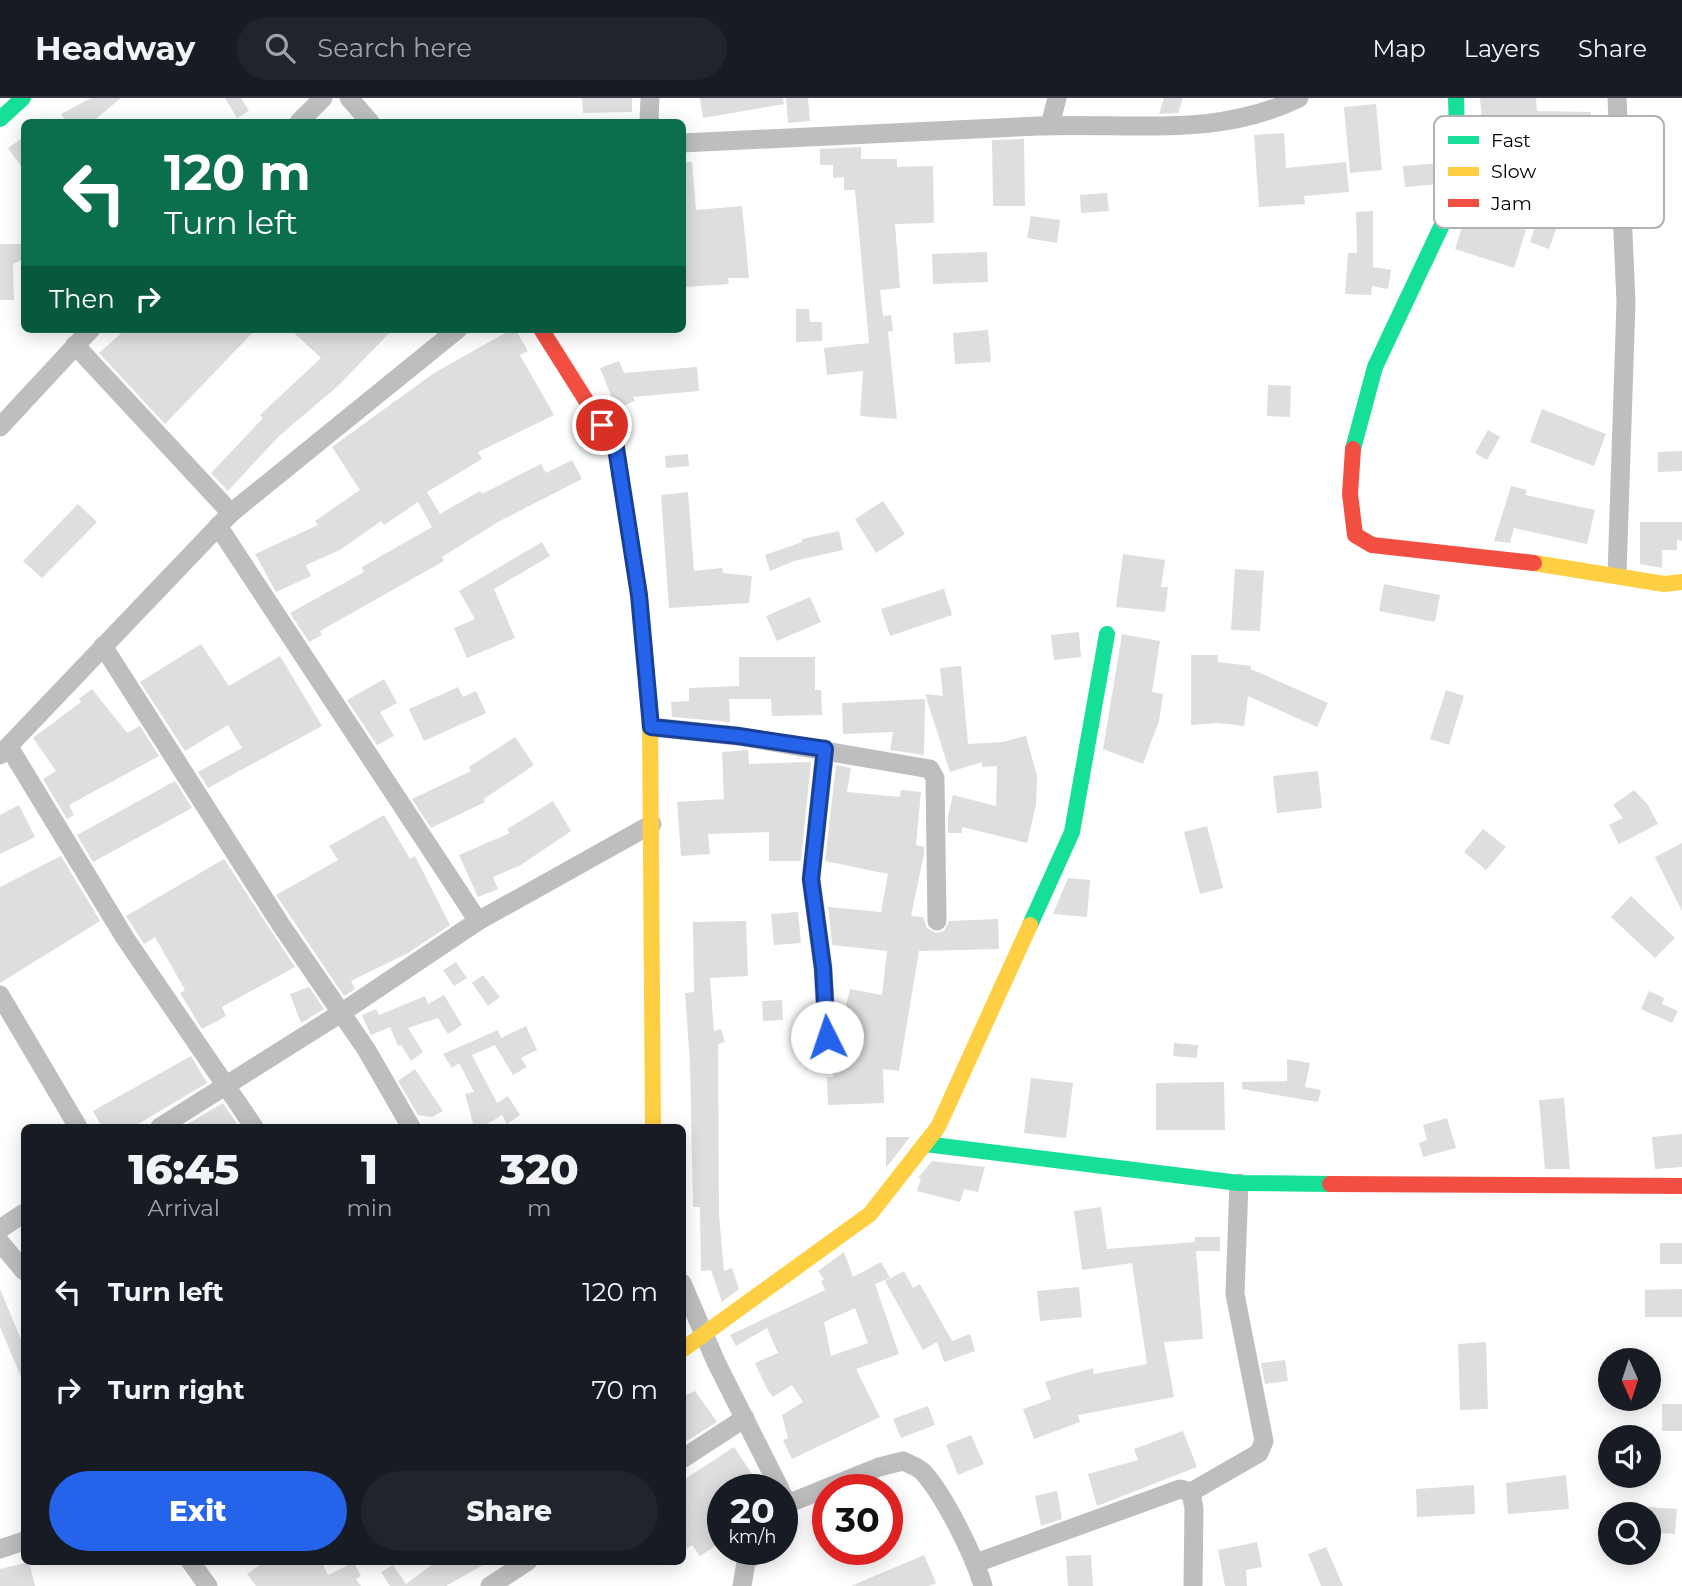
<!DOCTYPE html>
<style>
body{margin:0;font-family:Montserrat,sans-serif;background:#20242c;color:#f1f3f6;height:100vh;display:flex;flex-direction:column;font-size:26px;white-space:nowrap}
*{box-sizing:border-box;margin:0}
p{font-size:23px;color:#9ea1a6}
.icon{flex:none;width:38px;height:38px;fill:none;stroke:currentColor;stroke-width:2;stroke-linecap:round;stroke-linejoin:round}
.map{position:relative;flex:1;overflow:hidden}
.details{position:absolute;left:21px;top:1026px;width:665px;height:441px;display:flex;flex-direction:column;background:#171b24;border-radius:10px;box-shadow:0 4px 18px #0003}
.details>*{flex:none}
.top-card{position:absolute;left:21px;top:21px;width:665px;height:214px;border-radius:10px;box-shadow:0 4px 18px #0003;background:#0b6e4f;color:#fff;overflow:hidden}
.needle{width:46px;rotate:177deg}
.tools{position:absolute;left:1598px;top:1250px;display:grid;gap:14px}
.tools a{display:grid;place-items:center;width:63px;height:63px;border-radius:50%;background:#171b24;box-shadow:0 4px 18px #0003;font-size:35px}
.speed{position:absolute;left:707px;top:1376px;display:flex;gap:14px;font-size:35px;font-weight:700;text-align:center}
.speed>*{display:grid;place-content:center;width:91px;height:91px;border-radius:50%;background:#171b24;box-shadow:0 4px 18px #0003;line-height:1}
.speed small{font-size:18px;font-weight:400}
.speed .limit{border:10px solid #d22;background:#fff;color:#111}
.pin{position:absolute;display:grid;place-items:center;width:60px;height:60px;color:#fff;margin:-30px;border:4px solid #fff;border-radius:50%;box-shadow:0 2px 7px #0007}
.me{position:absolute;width:77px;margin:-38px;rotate:356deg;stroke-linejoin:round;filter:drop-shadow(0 0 5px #0008)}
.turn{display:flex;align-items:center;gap:24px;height:147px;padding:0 28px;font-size:32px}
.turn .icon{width:91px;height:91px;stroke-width:2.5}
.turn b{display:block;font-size:49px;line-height:60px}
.then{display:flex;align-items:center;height:66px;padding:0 28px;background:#0003;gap:14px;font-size:26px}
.eta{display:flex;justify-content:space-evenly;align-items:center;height:119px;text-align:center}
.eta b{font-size:42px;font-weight:800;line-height:49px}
.action{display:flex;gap:14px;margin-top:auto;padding:14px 28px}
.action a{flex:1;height:80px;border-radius:42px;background:#2563eb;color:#fff;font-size:28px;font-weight:800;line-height:80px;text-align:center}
.action a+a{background:#20242c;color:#f1f3f6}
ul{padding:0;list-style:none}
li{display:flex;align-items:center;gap:21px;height:98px;padding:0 28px}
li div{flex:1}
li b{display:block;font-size:26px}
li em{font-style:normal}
header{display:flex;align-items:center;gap:42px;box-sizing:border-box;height:98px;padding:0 35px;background:#171b24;border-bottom:2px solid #363941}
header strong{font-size:33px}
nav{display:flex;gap:38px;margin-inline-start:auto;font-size:24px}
.search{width:490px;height:63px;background:#20242c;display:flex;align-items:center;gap:18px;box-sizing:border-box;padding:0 24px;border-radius:38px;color:#9ea1a6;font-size:26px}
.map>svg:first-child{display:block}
</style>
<header>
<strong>Headway</strong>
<div class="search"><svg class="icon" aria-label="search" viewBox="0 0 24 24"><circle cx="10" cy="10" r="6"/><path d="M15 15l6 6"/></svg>Search here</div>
<nav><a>Map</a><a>Layers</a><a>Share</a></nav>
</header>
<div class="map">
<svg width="1682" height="1488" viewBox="0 0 1682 1488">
<rect width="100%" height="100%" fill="#fff"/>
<g fill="#dedede" fill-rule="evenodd">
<polygon points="91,0 121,0 92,24 66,24 61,16"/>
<polygon points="225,0 241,0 249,13 237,20"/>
<polygon points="582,0 632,0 632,14 583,15"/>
<polygon points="700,0 783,0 784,6 703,20"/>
<polygon points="786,0 808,0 810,23 788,25"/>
<polygon points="1164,0 1183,0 1178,15 1159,16"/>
<polygon points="1480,0 1536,0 1537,13 1591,14 1590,62 1559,62 1559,45 1523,45 1523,62 1517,62 1516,75 1603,87 1598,118 1562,114 1549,151 1530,144 1547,93 1487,95 1486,61 1477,61 1477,34 1483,34"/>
<polygon points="1376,6 1382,72 1350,75 1344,9"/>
<polygon points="1284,35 1286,70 1346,64 1349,94 1304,98 1305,106 1259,109 1254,37"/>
<polygon points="24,39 24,72 8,50"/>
<polygon points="1024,41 1025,108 993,108 992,42"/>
<polygon points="861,49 861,61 897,61 897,69 933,68 934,125 895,126 900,190 880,192 883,218 891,217 893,233 888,234 897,321 860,318 863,273 827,277 824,250 869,245 855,92 844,92 844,79 833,80 833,67 820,67 820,51"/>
<polygon points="682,64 692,64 696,112 742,108 749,180 728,180 729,186 686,189 682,142"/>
<polygon points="1442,65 1439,86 1405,89 1403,68"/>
<polygon points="1107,95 1109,113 1081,115 1080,97"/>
<polygon points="1373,113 1373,169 1391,172 1388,191 1372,188 1371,197 1345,196 1348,155 1357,155 1356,114"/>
<polygon points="1467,114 1526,132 1514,170 1455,151"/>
<polygon points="1031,118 1060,122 1057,145 1027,140"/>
<polygon points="0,146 24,146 24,161 13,166 14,202 0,202"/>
<polygon points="987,154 988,184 933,186 932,156"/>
<polygon points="796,211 809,211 810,224 822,224 822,243 796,244"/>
<polygon points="126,231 256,231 165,326 99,255"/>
<polygon points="290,231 393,231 338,288 279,338 228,393 211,375 263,320 260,317 321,260"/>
<polygon points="512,231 515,231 528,253 520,257 554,317 478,354 482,361 427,394 440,416 480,393 482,396 541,366 546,375 572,362 582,381 498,424 442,459 444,463 320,533 322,537 309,544 290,515 364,474 362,469 432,429 418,404 384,427 381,423 340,452 306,467 311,478 276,494 255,456 318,427 315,423 360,392 332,349 434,275"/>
<polygon points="988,232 991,264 955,266 953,235"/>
<polygon points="619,263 624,275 697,269 699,293 633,299 635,303 616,310 600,270"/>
<polygon points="1268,287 1291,288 1290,319 1267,318"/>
<polygon points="1542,311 1606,336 1594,368 1530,344"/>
<polygon points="1488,332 1500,339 1487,362 1475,355"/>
<polygon points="1682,353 1682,373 1658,374 1658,354"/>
<polygon points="688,356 689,368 666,370 665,358"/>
<polygon points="1511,388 1527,392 1525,397 1595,412 1587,446 1514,430 1510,445 1494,443"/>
<polygon points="688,394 694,473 722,470 723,475 752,478 749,505 669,510 661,397"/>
<polygon points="883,403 905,436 876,455 855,421"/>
<polygon points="78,406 97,424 42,480 23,463"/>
<polygon points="1640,424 1682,424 1682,443 1677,441 1677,452 1662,452 1662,470 1640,466"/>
<polygon points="839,433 843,452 794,463 770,473 765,457 802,444 802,441"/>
<polygon points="542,444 550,458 494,491 515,540 467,560 454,530 475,521 459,493"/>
<polygon points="1123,456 1165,462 1161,489 1168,489 1165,514 1116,509"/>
<polygon points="1235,471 1264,473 1260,533 1231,532"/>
<polygon points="1384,486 1440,497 1435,524 1379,513"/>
<polygon points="944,491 952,517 890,538 881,511"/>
<polygon points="810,499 821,524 777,543 766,518"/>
<polygon points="1079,534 1081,559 1054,562 1051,537"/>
<polygon points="1122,536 1160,543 1152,594 1163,596 1159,623 1143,666 1103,651"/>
<polygon points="201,546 229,588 280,558 322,628 208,690 198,674 242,650 228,627 185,653 140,584"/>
<polygon points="1191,557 1218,557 1218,564 1251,568 1251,571 1328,605 1317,629 1248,598 1244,628 1218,625 1191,627"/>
<polygon points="739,559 815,559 815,592 821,592 822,617 772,618 771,601 729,601 730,624 672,619 671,604 689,603 689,590 739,588"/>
<polygon points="961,568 968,646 1003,644 1026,638 1037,678 1036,707 1027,745 962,729 962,735 948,735 948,718 953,697 996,708 997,668 982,669 982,664 950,674 925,596 943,598 940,570"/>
<polygon points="384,581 397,605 380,614 394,638 377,647 347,602"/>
<polygon points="458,589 463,599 476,593 486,615 424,643 409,611"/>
<polygon points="92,591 127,635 140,628 159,658 69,707 74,717 67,721 43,681 56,673 33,640 81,604 79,601"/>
<polygon points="1446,592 1464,598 1449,647 1430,641"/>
<polygon points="925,601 924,657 890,652 893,634 843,636 842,605"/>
<polygon points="515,639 534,667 484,701 485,704 431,730 412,701 471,673 469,669"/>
<polygon points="748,652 749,666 811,664 801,763 769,763 769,734 708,736 710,756 681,758 677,704 724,701 722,654"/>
<polygon points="836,667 851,670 847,694 900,699 901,692 921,694 916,747 924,749 924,756 911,818 923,819 927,830 936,835 944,833 949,823 998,821 999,851 919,853 899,973 883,971 884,1005 828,1007 827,979 833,979 836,947 850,891 882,897 887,853 832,847 828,809 881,814 888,776 825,763"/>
<polygon points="1318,673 1322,710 1277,715 1273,678"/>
<polygon points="175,683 192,710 93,764 77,737"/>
<polygon points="1634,692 1648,707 1658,726 1619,746 1609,727 1623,720 1613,707"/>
<polygon points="553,703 571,733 521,767 493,779 498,791 478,799 459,757 510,735 507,731"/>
<polygon points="19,707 35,739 0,756 0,717"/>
<polygon points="384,717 410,761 415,758 450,827 408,855 351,883 355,891 344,898 276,797 338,762 329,748"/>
<polygon points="1207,728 1223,790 1200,796 1184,734"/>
<polygon points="1483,731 1506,749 1486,772 1464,754"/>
<polygon points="1682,745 1682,813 1655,759"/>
<polygon points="61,758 100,823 0,885 0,789"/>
<polygon points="224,761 295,869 222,909 226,918 202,931 180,895 185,892 155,839 144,846 126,818"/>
<polygon points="1068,780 1090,782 1087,819 1053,816"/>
<polygon points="1631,798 1675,840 1655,860 1611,819"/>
<polygon points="798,814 801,845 774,847 771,816"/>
<polygon points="746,823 748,878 710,880 714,933 721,931 725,944 718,946 719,1117 724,1173 732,1170 739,1191 722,1204 711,1172 701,1173 700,1109 693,1109 690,965 685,895 694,894 693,824"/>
<polygon points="456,864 467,880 454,888 443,872"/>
<polygon points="483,877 500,899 488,908 472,885"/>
<polygon points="309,889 324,911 301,925 290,896"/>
<polygon points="1649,893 1664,900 1662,906 1678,913 1672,925 1641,911"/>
<polygon points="444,897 462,927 448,936 438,920 408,930 423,954 411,963 401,947 398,948 390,929 371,937 362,917 376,911 379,917 425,898 428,906"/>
<polygon points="782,902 783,922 763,923 762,903"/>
<polygon points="526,928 537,952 521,960 527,969 513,977 495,947 472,957 497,1005 508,998 520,1017 507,1026 502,1017 482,1029 474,1029 465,996 474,994 459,965 452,970 443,956 498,932 501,940"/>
<polygon points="1174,945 1198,947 1197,960 1173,958"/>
<polygon points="191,958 207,985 133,1029 102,1029 93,1013"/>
<polygon points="1287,961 1310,965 1305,989 1321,992 1318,1004 1242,991 1242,984 1287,983"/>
<polygon points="415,971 443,1013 432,1019 418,1017 398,983"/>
<polygon points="1031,980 1073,985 1066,1040 1024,1035"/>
<polygon points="1224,984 1225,1032 1156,1032 1156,985"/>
<polygon points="1564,1000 1570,1071 1545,1071 1539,1002"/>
<polygon points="223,1005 239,1029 183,1029 206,1015"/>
<polygon points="1447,1020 1456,1050 1423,1059 1419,1045 1427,1042 1423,1027"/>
<polygon points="1682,1036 1682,1069 1655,1071 1652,1039"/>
<polygon points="886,1039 910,1039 886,1070"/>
<polygon points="932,1063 985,1069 978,1094 964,1091 960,1104 917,1093 921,1080 918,1080"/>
<polygon points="1101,1109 1107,1151 1195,1144 1195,1139 1220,1139 1220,1153 1196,1153 1203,1241 1164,1244 1174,1299 1078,1317 1080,1324 1034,1341 1023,1311 1051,1301 1045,1284 1093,1270 1094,1276 1147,1266 1132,1165 1082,1172 1074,1113"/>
<rect x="1660" y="1145" width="22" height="21"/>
<path d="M844,1154L853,1179L881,1164L890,1180L875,1186L899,1256L856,1271L880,1319L792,1361L783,1342L788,1340L782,1317L803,1304L792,1287L773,1299L767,1291L755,1265L778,1255L767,1230L736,1248L730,1237L825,1192L821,1183L824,1181L818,1173ZM855,1210L868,1245L831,1258L824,1224Z"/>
<polygon points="904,1173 913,1190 920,1186 952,1243 970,1236 975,1253 944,1264 937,1244 923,1252 885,1183"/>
<polygon points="1079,1189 1082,1219 1040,1223 1037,1193"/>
<polygon points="0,1191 24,1249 24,1286 0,1229"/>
<polygon points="1682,1191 1682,1219 1645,1219 1645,1192"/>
<polygon points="1486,1244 1488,1311 1460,1312 1458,1246"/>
<polygon points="1285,1262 1288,1283 1265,1286 1261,1265"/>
<polygon points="695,1293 717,1324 682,1346 682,1299"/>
<rect x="1662" y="1306" width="20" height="27"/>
<polygon points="928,1308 935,1327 901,1340 893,1321"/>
<polygon points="1183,1333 1197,1369 1097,1408 1088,1376 1138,1362 1134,1351"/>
<polygon points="971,1337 984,1366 958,1377 946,1347"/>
<polygon points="734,1349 762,1391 723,1391 723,1443 700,1458 692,1447 682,1454 682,1383"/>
<polygon points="1566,1377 1569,1411 1508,1416 1506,1385"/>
<polygon points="1474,1387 1475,1416 1417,1419 1416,1391"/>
<polygon points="1057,1393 1062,1421 1041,1428 1035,1398"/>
<polygon points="1648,1409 1677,1411 1675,1436 1648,1434"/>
<polygon points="1257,1444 1262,1469 1246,1472 1247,1488 1225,1488 1218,1452"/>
<polygon points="1326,1449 1343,1488 1321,1488 1308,1456"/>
<polygon points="924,1457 936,1485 929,1488 851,1488"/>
<polygon points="1091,1457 1093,1488 1068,1488 1066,1458"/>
<polygon points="265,1463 321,1463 328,1477 354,1464 361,1478 356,1481 361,1488 256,1488 247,1476"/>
<polygon points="437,1463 490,1463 446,1488 390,1488 381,1474 393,1467 406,1486"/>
<polygon points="29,1464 35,1488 0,1488 0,1471"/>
</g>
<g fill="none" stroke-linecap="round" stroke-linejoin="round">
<g stroke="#bebebe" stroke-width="19">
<polyline points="349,0 370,24"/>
<polyline points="1617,0 1626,204 1617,476"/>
<polyline points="299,24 323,0"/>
<polyline points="649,24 650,0"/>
<polyline points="1050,27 1057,0"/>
<path d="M682,45C801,40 919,33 1038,28C1128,24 1215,41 1299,0"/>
<polyline points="75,247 231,415"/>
<polyline points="0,329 91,231"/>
<polyline points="218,428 478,823"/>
<polyline points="103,548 281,827 366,951 411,1029"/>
<polyline points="651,629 738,638 930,671 935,680 937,823"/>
<polyline points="9,649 125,840 254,1029"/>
<polyline points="825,651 811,781 823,870 827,939"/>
<polyline points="0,657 231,415 458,231"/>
<polyline points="0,897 78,1029"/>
<polyline points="160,1029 341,915 478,823 652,726"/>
<polyline points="0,1131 24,1115"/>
<polyline points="0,1144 24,1173"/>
<polyline points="682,1185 716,1264 780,1391"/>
<polyline points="682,1361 745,1320"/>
<polyline points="1191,1394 1259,1355 1264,1343 1235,1196 1239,1085"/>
<path d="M787,1406L879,1369L903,1363C909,1366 918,1369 923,1374C944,1397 974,1457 983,1488"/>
<polyline points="782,1431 787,1406 783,1397"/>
<polyline points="0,1451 24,1443"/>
<polyline points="190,1463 208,1488"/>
<polyline points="976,1465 1180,1391 1191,1394 1194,1411 1193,1488"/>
<polyline points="490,1488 528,1463"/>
<polyline points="742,1488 746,1464 762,1451"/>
</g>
<g stroke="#16e098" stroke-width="16">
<polyline points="0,21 23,0"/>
<polyline points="1353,351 1375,269 1449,112 1458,69 1456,0"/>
<polyline points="1030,827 1072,734 1107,536"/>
<polyline points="925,1046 1239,1085 1330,1086"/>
</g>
<g stroke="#ffcf43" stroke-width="16">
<polyline points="1534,465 1664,486 1682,484"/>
<polyline points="650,623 653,1029"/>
<polyline points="682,1252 870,1116 938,1029 1030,827"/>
</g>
<g stroke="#f24e42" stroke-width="16">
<polyline points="541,231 616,350 639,497 650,623"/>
<polyline points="1353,351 1350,396 1355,437 1372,447 1534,465"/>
<polyline points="1330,1086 1682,1088"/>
</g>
</g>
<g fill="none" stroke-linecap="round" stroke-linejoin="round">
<defs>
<polyline id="route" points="602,327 616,350 639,497 651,629 738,638 825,651 811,781 823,870 827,939"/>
</defs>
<use href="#route" stroke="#184099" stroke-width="18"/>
<use href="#route" stroke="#2563eb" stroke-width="12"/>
</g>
<rect x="1434" y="18" width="230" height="112" rx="10" fill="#fff" stroke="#b2b2b2" stroke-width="2"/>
<rect x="1448" y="38" width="31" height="8" fill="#16e098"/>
<rect x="1448" y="69" width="31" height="9" fill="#ffcf43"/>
<rect x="1448" y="101" width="31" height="8" fill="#f24e42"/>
<g font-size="19" fill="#000">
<text x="1491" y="49">Fast</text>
<text x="1491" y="80">Slow</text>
<text x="1491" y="112">Jam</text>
</g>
</svg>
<div class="tools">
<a><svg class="needle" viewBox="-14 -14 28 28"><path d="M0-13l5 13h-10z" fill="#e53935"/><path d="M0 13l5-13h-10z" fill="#9ea1a6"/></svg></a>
<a><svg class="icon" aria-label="sound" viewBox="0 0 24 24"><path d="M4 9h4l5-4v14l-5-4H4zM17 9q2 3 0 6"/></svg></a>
<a><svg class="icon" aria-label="search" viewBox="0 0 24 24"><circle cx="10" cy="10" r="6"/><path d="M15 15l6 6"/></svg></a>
</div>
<div class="speed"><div>20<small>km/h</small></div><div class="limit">30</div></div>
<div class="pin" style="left:602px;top:327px;background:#d93025"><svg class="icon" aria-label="arrive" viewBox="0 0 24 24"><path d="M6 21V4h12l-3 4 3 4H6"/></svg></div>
<svg class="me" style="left:827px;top:939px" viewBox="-20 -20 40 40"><circle r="19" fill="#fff"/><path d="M0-13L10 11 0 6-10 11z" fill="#2563eb"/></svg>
<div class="top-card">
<div class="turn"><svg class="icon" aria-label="left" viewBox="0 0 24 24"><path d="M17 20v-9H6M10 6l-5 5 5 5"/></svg><div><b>120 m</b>Turn left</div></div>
<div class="then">Then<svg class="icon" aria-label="right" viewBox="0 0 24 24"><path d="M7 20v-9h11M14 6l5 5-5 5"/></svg></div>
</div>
<section class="details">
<div class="eta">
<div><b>16:45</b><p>Arrival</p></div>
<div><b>1</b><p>min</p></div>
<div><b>320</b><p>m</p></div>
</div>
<ul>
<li><svg class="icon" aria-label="left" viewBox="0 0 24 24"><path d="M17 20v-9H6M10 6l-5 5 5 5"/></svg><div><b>Turn left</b></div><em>120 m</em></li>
<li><svg class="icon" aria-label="right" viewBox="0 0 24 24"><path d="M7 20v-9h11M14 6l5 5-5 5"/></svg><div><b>Turn right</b></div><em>70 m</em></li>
</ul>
<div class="action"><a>Exit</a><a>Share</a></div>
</section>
</div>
